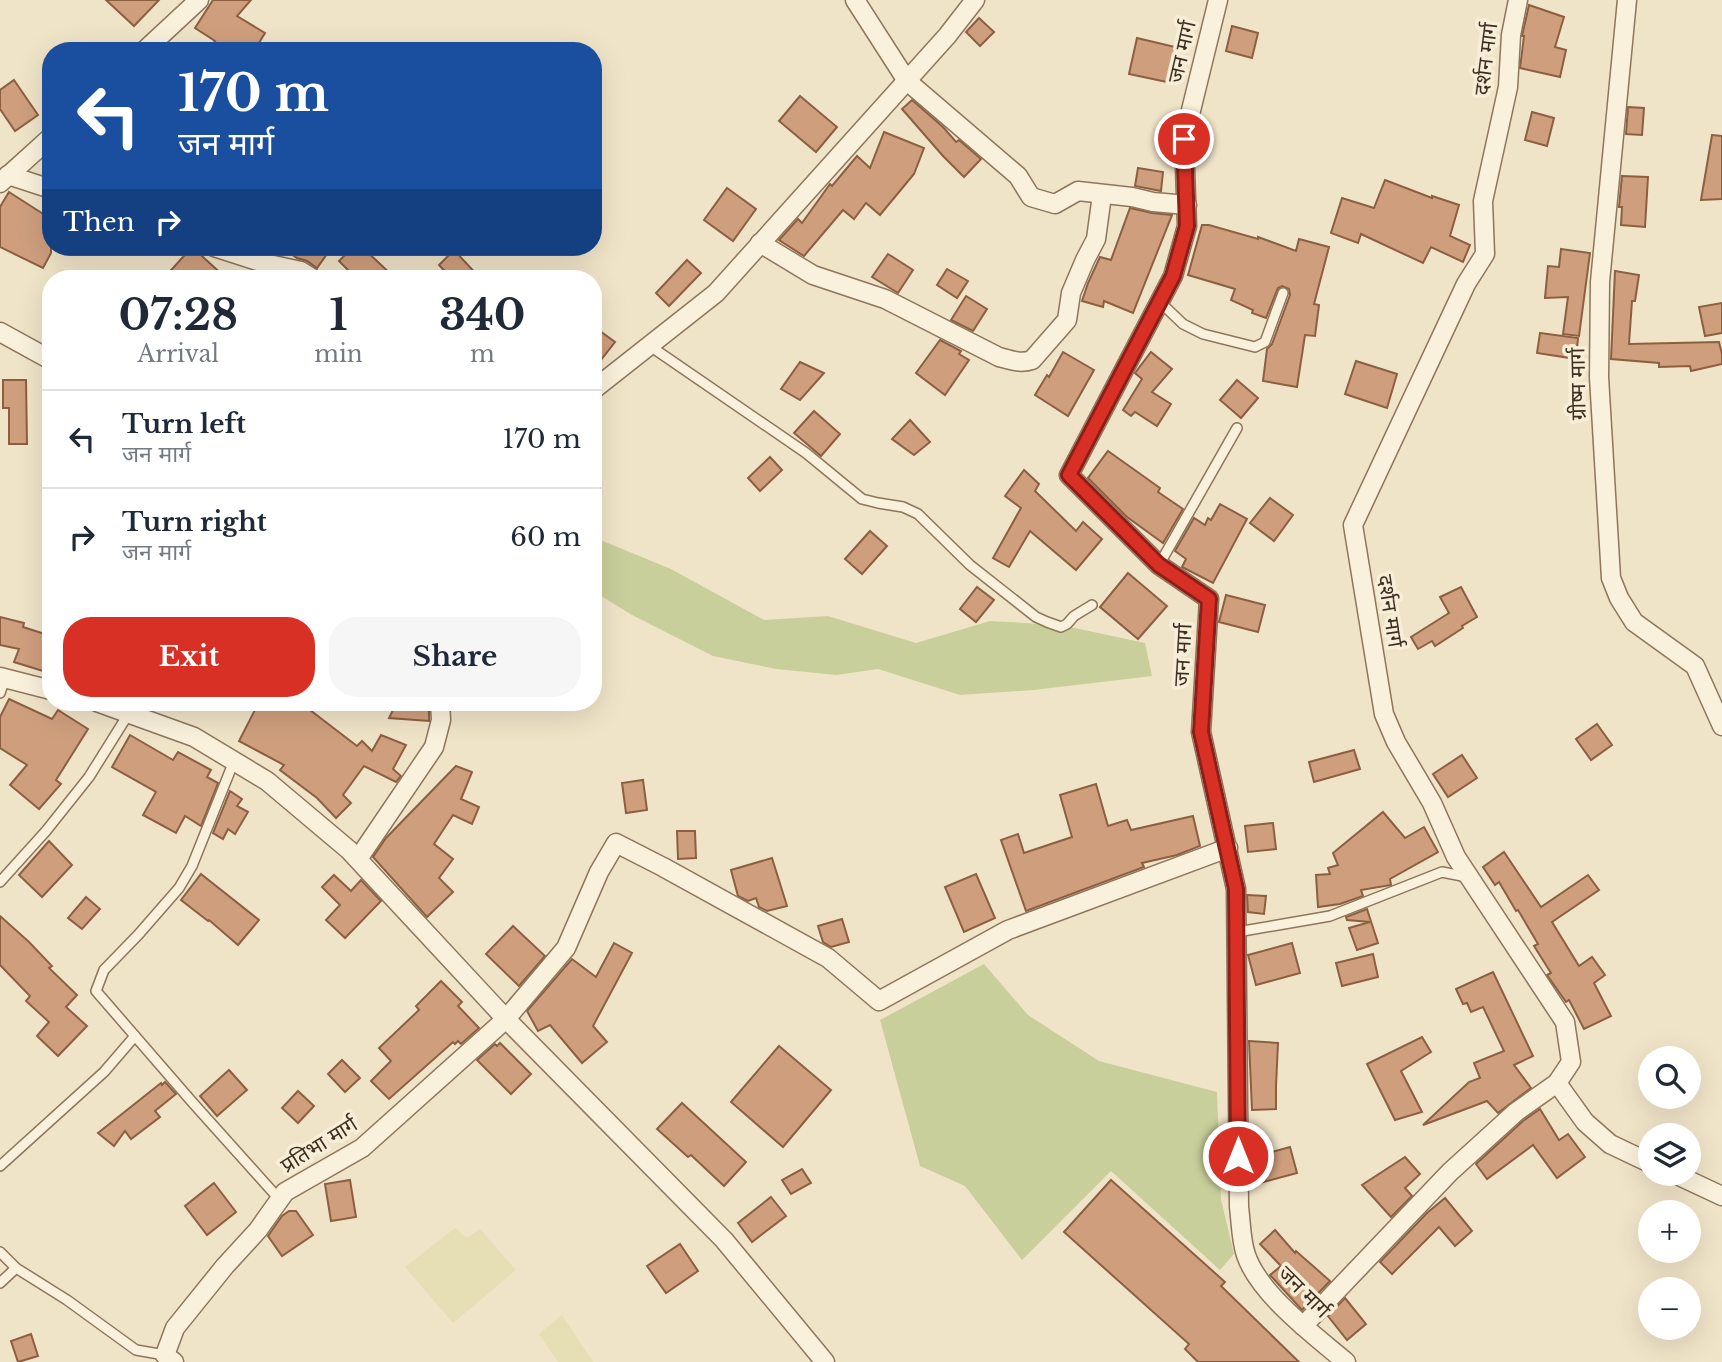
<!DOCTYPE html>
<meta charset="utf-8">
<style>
body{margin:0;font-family:"Libre Baskerville","Noto Sans Devanagari",serif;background:#f6f6f7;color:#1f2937;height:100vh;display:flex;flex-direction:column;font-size:26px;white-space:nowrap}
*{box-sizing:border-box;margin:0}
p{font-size:23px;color:#747a83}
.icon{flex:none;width:38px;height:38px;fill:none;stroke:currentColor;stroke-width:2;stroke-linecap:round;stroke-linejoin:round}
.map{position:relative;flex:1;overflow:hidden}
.side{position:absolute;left:42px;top:270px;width:560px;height:441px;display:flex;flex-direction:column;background:#fff;border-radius:28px;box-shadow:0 7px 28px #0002}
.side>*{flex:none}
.guide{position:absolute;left:42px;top:42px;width:560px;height:214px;border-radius:28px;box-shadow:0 7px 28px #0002;background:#1a4fa0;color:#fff;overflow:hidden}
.controls{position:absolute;left:1638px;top:1046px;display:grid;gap:14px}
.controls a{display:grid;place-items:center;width:63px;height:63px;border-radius:50%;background:#fff;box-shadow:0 7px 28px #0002;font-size:35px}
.pin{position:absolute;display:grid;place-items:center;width:60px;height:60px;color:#fff;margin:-30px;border:4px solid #fff;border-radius:50%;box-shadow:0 2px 7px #0007}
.me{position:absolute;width:77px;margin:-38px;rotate:0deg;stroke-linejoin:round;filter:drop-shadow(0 0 5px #0008)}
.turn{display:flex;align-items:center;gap:24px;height:147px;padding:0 21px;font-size:32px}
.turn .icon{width:91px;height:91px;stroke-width:2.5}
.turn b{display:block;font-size:49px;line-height:60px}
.then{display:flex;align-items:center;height:66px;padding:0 21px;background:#0003;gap:14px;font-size:26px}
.eta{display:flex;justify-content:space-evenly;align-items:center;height:119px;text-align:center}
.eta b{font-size:42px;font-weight:800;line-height:49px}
.action{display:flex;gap:14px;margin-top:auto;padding:14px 21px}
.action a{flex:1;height:80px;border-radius:28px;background:#d93025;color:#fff;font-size:28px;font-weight:800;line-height:80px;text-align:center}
.action a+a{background:#f6f6f7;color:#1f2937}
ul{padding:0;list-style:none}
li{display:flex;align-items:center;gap:21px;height:98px;padding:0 21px;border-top:2px solid #e0e1e3}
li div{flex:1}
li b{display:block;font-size:26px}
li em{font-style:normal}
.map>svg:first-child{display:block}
</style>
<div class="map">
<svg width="1722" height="1362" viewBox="0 0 1722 1362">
<rect width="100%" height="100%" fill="#f0e4c8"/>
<g fill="#e6deb5">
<polygon points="455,1228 467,1238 480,1229 516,1270 453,1323 405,1267"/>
<polygon points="562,1315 593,1362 558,1362 539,1334"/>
</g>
<g fill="#c9cf9b">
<polygon points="593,537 671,569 764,620 828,616 916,643 990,621 1061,625 1145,643 1152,676 1034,690 960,695 878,669 836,675 776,669 713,656 632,615 593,591"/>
<polygon points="984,964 1028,1015 1099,1061 1217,1092 1221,1199 1234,1254 1220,1270 1111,1171 1022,1260 965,1186 920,1166 880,1020"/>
</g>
<g fill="#cf9f7d" stroke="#8d5f41" stroke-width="2">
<polygon points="106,0 159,0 134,26"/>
<polygon points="213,0 251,0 237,16 265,33 254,51 208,51 215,41 195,28"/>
<polygon points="1529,5 1564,17 1555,47 1566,50 1560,77 1520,68 1524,36 1522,36"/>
<polygon points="979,18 994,32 980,46 966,32"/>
<polygon points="1232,26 1258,33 1252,58 1226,51"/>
<polygon points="1137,38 1175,47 1167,82 1129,74"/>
<polygon points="14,80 38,115 15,131 0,109 0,90"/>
<polygon points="800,96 837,127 816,152 779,121"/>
<polygon points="912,100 943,127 956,142 959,140 981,159 964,177 943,156 902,109"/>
<polygon points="1628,107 1644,108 1642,135 1626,134"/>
<polygon points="1532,112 1554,118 1547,146 1525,140"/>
<polygon points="884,132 924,148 914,174 880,215 866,203 854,219 843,210 804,256 779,240 798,219 802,223 830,184 832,186 857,156 870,168"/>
<polygon points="1712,135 1722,136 1722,199 1701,200"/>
<polygon points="1138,168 1163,172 1161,191 1135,186"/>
<polygon points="1622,176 1648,177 1645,227 1621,225 1622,207 1619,207"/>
<polygon points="1385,180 1432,198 1432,196 1459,205 1450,236 1470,245 1463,262 1431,247 1423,263 1361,234 1358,243 1331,233 1342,198 1374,208"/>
<polygon points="727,188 756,209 733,241 704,220"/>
<polygon points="9,192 51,219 51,253 43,268 0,247 0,207"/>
<polygon points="1130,208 1152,213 1172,215 1133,313 1104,301 1103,307 1082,301 1088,283 1100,257 1111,260"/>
<polygon points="1202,225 1209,225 1258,239 1258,237 1296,251 1299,239 1329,247 1314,304 1319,305 1315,336 1305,335 1297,387 1263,381 1267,349 1272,344 1290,295 1289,289 1282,286 1278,288 1266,318 1252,313 1253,310 1231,300 1235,289 1188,275"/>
<polygon points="192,247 226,278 164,278"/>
<polygon points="281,247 332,247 317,268 307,261 297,258"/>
<polygon points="353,247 362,247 395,278 356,278 339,261"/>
<polygon points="1561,249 1590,253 1579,336 1563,334 1568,297 1545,298 1548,266 1559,267"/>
<polygon points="454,250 480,278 451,278 439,265"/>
<polygon points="888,254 913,270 898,293 872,277"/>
<polygon points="687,260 701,273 669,306 656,293"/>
<polygon points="947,269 968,281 957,298 937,285"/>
<polygon points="1615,271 1639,275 1635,301 1632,301 1629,344 1719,342 1722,354 1722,364 1691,371 1690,366 1659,367 1659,363 1611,359"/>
<polygon points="966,296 987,309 973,331 951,320"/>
<polygon points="1722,303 1722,333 1705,336 1699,307"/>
<polygon points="593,326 615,342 593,370"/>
<polygon points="1540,333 1578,338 1576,359 1537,353"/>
<polygon points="940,340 961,351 959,354 969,360 945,395 916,373"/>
<polygon points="1063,352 1094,370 1068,416 1035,395 1047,375 1049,377"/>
<polygon points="1151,352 1172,369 1152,392 1171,404 1157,426 1135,412 1131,416 1123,410 1142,379 1135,373"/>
<polygon points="1356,361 1397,374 1387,408 1345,394"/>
<polygon points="800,362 824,373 800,400 781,389"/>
<polygon points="3,380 26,380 27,444 9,444 9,408 3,408"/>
<polygon points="1237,380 1258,398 1241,418 1220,400"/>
<polygon points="814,411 840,434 821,456 794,433"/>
<polygon points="910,420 930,442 914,455 892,439"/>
<polygon points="1108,451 1160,488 1158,492 1183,509 1163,543 1127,517 1088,478"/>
<polygon points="770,457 782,470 760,491 748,478"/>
<polygon points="1024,470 1039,484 1035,491 1076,531 1083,522 1102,539 1076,570 1030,531 1009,567 993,558 1021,508 1005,496"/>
<polygon points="1270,498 1293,515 1274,541 1250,523"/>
<polygon points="1220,504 1247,519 1213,583 1182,567 1186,559 1175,551 1194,518 1205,525 1208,518 1211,520"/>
<polygon points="870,531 887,546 862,574 845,559"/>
<polygon points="1128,573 1167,606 1138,639 1100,607"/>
<polygon points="977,587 994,600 976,622 960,609"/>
<polygon points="1461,587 1477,617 1462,626 1463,628 1435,646 1432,641 1418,649 1411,637 1449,613 1440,597"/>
<polygon points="1226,595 1265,605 1258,632 1219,622"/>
<polygon points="0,617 24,623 23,627 51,636 51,647 43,671 14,662 19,649 0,645"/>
<polygon points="9,699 52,719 58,710 88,729 56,780 61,784 39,809 10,785 27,765 0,748 0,717"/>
<polygon points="259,702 315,702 310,710 357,746 362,741 372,751 381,735 406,745 393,769 401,776 396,782 364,766 343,795 351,803 336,818 317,798 280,770 284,765 239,741"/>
<polygon points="397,702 412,702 429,711 429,721 389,718"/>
<polygon points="1597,724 1612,745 1591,760 1576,739"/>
<polygon points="130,735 173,760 178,752 211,770 207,777 218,783 201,826 185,816 176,833 143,815 156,792 112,767"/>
<polygon points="1354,750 1360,769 1314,782 1309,762"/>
<polygon points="1462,755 1477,778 1448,797 1433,774"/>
<polygon points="456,766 472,772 461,799 479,807 472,824 453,815 434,844 453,859 439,878 453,892 427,917 373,857 386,838"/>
<polygon points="643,780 647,810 626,813 622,783"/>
<polygon points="1096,784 1108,826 1127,820 1131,830 1193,816 1200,846 1177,855 1142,863 1144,867 1026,911 1001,840 1018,834 1024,853 1072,837 1060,795"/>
<polygon points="230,791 242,799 237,806 248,812 235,834 228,829 223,839 213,833"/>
<polygon points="1383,812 1405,838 1424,827 1438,852 1390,879 1391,885 1361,890 1363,896 1340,904 1318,907 1316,875 1330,874 1328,868 1338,865 1333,853"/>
<polygon points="1273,823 1276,849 1248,852 1245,826"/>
<polygon points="677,831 695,831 696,858 678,859"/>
<polygon points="49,841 72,865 42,897 19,875"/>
<polygon points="1504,852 1541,907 1588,875 1599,890 1552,922 1579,966 1592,957 1605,975 1594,983 1611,1016 1584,1029 1569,1000 1566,1002 1547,975 1551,973 1534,946 1538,944 1518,910 1516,911 1499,882 1495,885 1483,867"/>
<polygon points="772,858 787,906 767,911 759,907 756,898 748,901 738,896 731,870"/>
<polygon points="201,874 259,920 238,945 209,920 208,921 181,900"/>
<polygon points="976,874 995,918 964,932 945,887"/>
<polygon points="334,875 351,891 361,880 381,901 345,938 326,920 340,905 322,887"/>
<polygon points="1247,895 1266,896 1264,914 1248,912"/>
<polygon points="86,897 100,909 82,929 68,918"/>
<polygon points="1367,909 1378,943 1357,950 1349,928 1370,922 1347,920 1346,917"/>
<polygon points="0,916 29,942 52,966 49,968 77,995 66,1007 87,1026 58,1056 37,1036 49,1022 26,1001 30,996 0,965"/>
<polygon points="842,919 849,942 831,947 823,942 818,926"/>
<polygon points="513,926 545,956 519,986 486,954"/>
<polygon points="614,943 632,953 593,1026 607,1042 582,1063 550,1025 538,1031 527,1011 572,959 596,977"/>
<polygon points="1292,943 1300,973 1256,985 1248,955"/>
<polygon points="1373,954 1378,977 1342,986 1336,963"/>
<polygon points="1493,972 1533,1056 1514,1065 1531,1088 1498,1113 1487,1101 1423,1125 1469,1082 1480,1078 1474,1063 1504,1051 1483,1007 1471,1012 1467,1003 1463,1004 1456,989"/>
<polygon points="441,981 462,1002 458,1006 479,1028 461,1044 458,1041 455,1044 453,1042 389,1099 371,1081 391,1061 379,1048 419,1010 416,1006"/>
<polygon points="1422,1037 1431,1052 1401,1071 1422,1112 1395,1120 1367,1064"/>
<polygon points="1249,1041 1278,1043 1276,1086 1276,1109 1252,1110"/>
<polygon points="500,1043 531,1074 511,1094 477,1060 495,1044 497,1046"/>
<polygon points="779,1046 831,1090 783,1147 731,1102"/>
<polygon points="342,1060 360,1078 345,1092 328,1074"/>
<polygon points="229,1070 247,1090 217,1116 200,1096"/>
<polygon points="165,1082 176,1094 155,1111 160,1117 131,1139 125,1131 114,1146 98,1133 161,1083 162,1085"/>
<polygon points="298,1091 314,1106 298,1123 282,1108"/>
<polygon points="682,1103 746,1162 724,1186 691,1155 688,1157 657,1129"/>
<polygon points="1540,1109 1559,1140 1568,1134 1585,1157 1557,1178 1533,1145 1487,1179 1476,1164 1523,1121"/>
<polygon points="1290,1147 1297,1173 1256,1184 1250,1158"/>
<polygon points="1405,1157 1420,1174 1405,1188 1412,1196 1391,1217 1362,1185"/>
<polygon points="802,1169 811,1183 791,1194 782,1180"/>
<polygon points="350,1180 356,1217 331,1221 325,1184"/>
<polygon points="1111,1180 1225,1282 1221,1286 1299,1362 1198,1362 1185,1349 1189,1344 1064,1232"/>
<polygon points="214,1183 236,1212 207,1235 185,1206"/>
<polygon points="771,1197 786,1216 752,1242 738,1223"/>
<polygon points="1445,1198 1472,1231 1455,1246 1439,1227 1392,1274 1380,1262 1427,1213"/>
<polygon points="289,1211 296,1211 313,1235 282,1256 268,1236 282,1216"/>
<polygon points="1275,1230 1295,1253 1296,1251 1330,1281 1302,1310 1270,1275 1281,1266 1260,1244"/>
<polygon points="680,1244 698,1271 666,1293 647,1266"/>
<polygon points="1345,1298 1366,1324 1347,1340 1328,1316"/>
<polygon points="31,1334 38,1356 18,1362 11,1341"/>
</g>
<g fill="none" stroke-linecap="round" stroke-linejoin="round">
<defs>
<g id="service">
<polyline points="1160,302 1183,324 1203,334 1255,347 1265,342 1283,293"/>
<polyline points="650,346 806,453 862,499 878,503 903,507 918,514 970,565 1036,617 1047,622 1061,627 1067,624 1074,616 1092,605"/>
<polyline points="1159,565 1237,428"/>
<polyline points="0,693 5,678"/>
<polyline points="234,761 192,866 179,888 138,935 104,970 96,991 193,1103 280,1200"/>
<polyline points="0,882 46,831 89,777 129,713"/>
<polyline points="1237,932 1330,916 1442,872 1467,877"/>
<polyline points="0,1166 104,1072 135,1036"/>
<polyline points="0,1252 16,1268 67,1300 136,1350 165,1355"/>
<polyline points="0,1283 16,1268"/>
</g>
<g id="minor">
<polyline points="855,0 907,81 1018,176 1031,197 1055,204 1078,191 1132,197 1153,202 1187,205"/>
<path d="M1218,0L1184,139L1187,226L1173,276L1069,475L1159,565L1209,599L1201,732L1236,889L1239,1207C1241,1222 1241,1241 1246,1255C1259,1294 1315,1336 1346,1362"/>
<polyline points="1518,0 1511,35 1508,87 1483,201 1485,254 1466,284 1353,525 1384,714 1396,742 1432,803 1456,857 1565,1022 1571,1062 1557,1083 1585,1122 1610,1144 1650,1163"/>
<polyline points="1627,0 1600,282 1599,377 1611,578 1619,598 1634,622 1695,666 1722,726"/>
<polyline points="144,51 199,0"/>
<polyline points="8,175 51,189"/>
<polyline points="0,183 51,137"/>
<path d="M760,243L813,275L885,299L999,357C1010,360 1020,364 1032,360L1067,320L1071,293L1085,260L1096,239L1102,195"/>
<polyline points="214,247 264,263 301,271 312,278"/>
<polyline points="0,332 51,360"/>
<polyline points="593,390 716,293 947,36 975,0"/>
<polyline points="0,677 51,690"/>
<polyline points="97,702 194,737 267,781 349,850 506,1019 724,1240 825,1362"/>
<polyline points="358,859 434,747 441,720 440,702"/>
<polyline points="1675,1174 1722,1196"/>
<polyline points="1303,1326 1450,1172 1516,1112 1557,1083"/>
<polyline points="174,1362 165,1355 175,1328 225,1266 258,1230 285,1192 362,1148 506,1019 566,948 599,872 616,843 663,867 828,958 879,1001 1008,930 1228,848"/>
</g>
</defs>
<use href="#service" stroke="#8d765c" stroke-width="12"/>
<use href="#minor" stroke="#8d765c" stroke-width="21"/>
<use href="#service" stroke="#faf1dc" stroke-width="9"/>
<use href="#minor" stroke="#faf1dc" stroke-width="18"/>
</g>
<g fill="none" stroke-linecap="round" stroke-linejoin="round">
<defs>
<polyline id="route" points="1184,139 1187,226 1173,276 1069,475 1159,565 1209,599 1201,732 1236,889 1238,1156"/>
</defs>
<use href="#route" stroke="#8d1f18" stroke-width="18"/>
<use href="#route" stroke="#d93025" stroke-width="12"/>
</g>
<g text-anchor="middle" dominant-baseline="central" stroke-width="7" stroke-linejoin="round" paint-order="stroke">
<g font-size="21" fill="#3d2e20" stroke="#f7eed8">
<text transform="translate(1182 52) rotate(-77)">जन मार्ग</text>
<text transform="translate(1486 59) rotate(-83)">दर्शन मार्ग</text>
<text transform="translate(1578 384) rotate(-91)">ग्रीष्म मार्ग</text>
<text transform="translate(1390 611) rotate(81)">दर्शन मार्ग</text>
<text transform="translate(1183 655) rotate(-87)">जन मार्ग</text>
<text transform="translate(319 1145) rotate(-32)">प्रतिभा मार्ग</text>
<text transform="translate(1304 1292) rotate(45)">जन मार्ग</text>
</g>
</g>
</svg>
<div class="controls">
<a><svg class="icon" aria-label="search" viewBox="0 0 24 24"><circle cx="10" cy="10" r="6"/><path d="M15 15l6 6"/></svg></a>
<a><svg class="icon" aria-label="layers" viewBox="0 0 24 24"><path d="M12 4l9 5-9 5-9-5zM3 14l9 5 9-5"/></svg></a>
<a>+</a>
<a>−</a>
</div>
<div class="pin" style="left:1184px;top:139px;background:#d93025"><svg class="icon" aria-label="arrive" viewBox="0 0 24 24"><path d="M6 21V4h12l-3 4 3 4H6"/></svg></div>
<svg class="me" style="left:1238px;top:1156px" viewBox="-20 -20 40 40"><circle r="17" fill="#d93025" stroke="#fff" stroke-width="3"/><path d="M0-11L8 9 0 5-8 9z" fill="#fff"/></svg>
<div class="guide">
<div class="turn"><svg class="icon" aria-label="left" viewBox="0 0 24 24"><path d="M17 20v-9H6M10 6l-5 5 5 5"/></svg><div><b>170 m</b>जन मार्ग</div></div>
<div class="then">Then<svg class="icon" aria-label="right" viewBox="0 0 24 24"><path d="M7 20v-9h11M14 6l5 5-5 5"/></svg></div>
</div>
<section class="side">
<div class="eta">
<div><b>07:28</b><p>Arrival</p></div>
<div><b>1</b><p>min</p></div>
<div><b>340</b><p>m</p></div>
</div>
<ul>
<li><svg class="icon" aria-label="left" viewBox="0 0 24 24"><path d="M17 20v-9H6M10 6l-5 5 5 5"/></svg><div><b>Turn left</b><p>जन मार्ग</p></div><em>170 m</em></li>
<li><svg class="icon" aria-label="right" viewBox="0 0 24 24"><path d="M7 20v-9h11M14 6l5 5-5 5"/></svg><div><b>Turn right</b><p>जन मार्ग</p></div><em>60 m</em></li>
</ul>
<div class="action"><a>Exit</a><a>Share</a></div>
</section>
</div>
